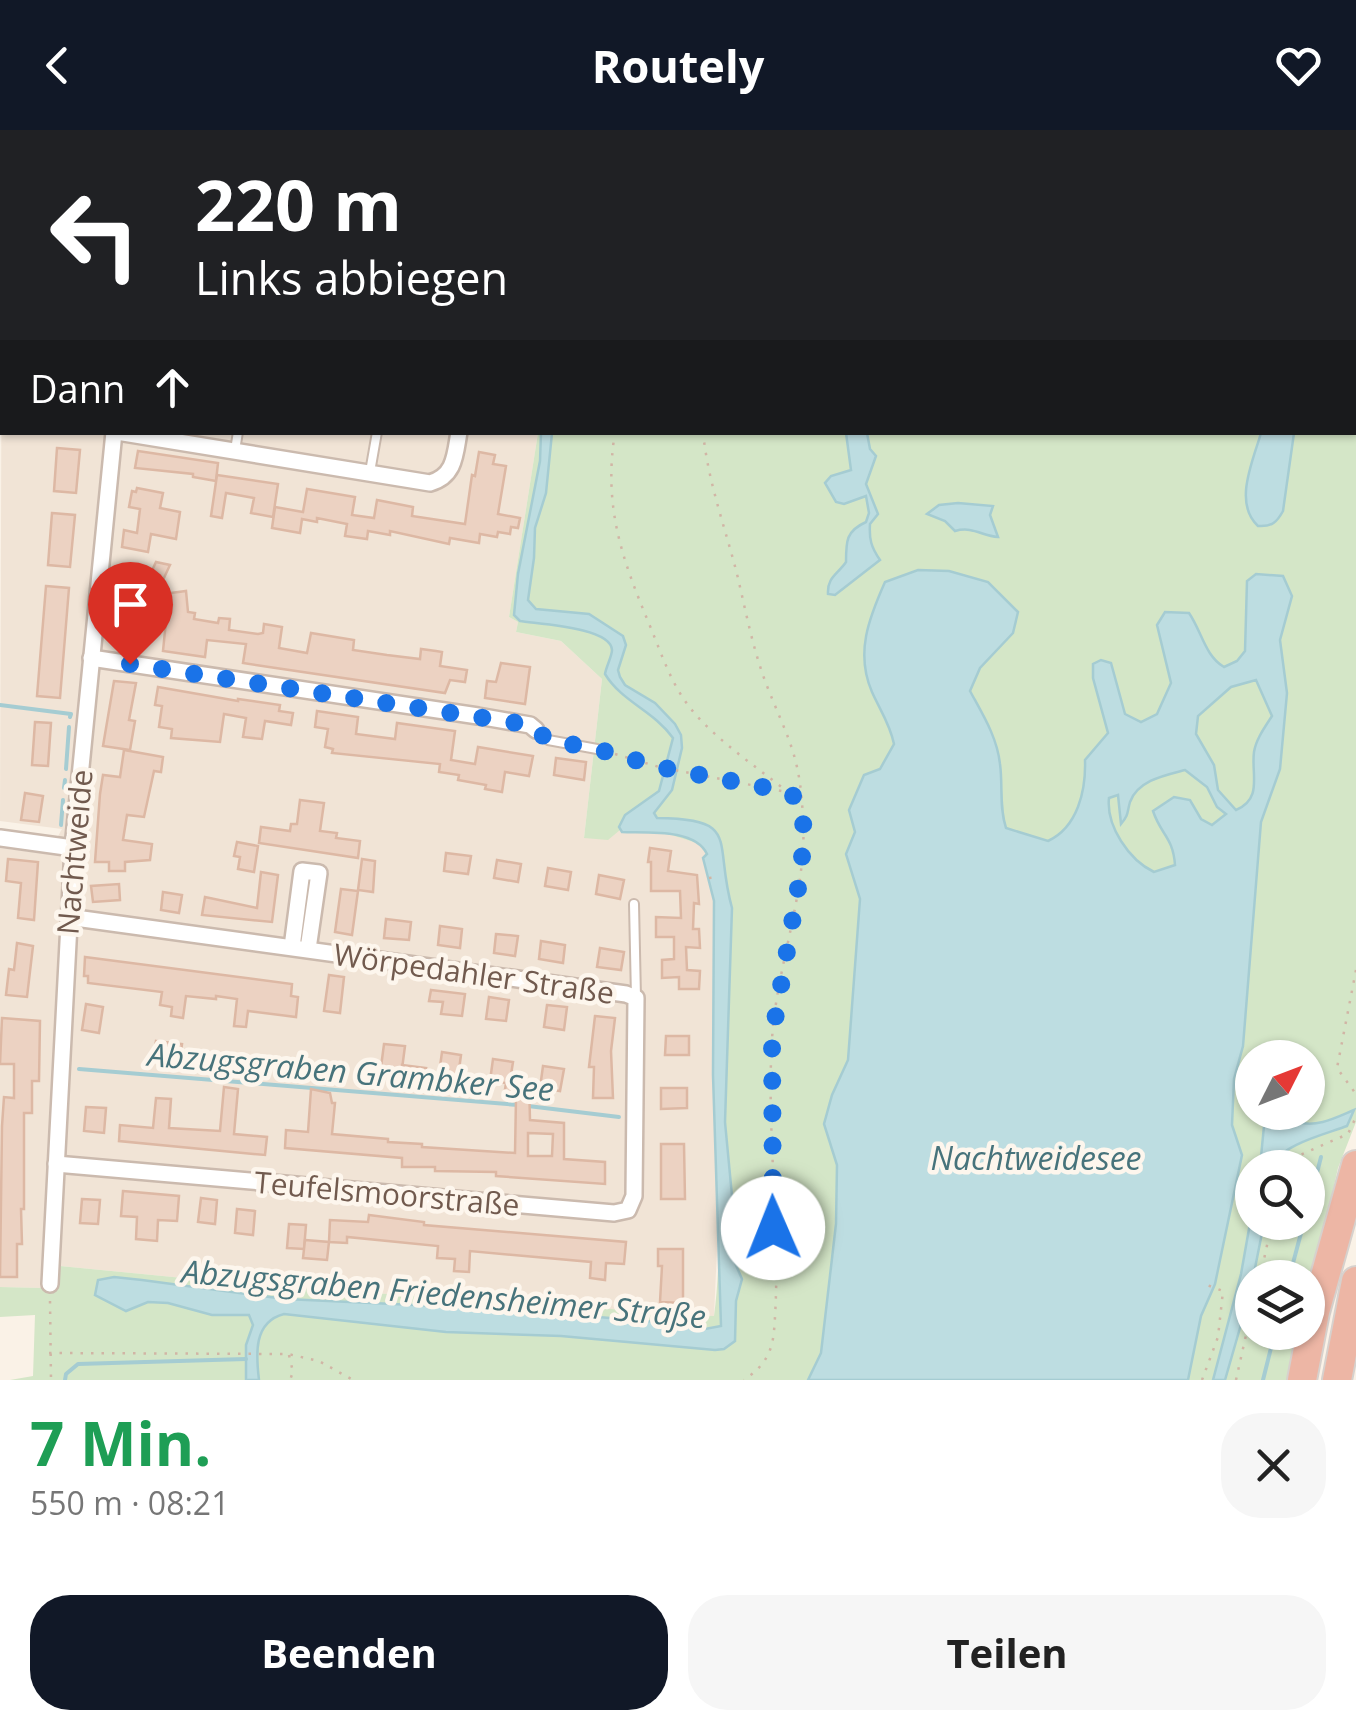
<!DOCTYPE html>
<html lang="de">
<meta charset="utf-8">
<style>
body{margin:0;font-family:"Open Sans",sans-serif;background:#f6f6f6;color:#222;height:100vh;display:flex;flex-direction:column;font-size:38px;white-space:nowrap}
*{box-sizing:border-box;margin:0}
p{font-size:32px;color:#767676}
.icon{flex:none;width:55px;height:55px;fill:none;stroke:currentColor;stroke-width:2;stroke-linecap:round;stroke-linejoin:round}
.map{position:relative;height:1250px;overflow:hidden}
.panel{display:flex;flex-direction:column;background:#fff;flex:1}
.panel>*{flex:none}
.top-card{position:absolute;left:0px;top:0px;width:1358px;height:305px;box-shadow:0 2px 8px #0004;background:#202124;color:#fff;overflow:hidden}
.needle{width:65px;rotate:48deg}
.fabs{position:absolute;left:1235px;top:910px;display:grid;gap:20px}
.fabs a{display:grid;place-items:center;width:90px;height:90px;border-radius:50%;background:#fff;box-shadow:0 2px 8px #0004;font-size:50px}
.pin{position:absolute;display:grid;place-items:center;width:85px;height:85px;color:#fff;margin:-102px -42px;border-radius:50% 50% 50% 0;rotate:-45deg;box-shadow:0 0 10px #0007}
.pin .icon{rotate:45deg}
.me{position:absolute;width:110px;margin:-55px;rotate:359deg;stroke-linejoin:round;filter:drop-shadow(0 0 8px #0008)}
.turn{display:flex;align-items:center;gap:35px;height:210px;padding:0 30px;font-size:45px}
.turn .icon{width:130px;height:130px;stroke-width:2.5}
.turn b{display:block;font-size:70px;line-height:85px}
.then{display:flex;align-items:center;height:95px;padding:0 30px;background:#0003;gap:20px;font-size:38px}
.round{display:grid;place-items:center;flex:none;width:105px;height:105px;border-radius:40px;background:#f6f6f6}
.overview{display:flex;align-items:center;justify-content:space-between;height:170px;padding:0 30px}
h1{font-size:60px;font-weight:700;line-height:75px;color:#1e9e55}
.primary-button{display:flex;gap:20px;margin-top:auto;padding:20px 30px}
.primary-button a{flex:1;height:115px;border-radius:40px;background:#111827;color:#fff;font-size:40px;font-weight:700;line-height:115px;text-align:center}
.primary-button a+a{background:#f6f6f6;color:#222}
header{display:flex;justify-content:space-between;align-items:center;height:130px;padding:0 30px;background:#111827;color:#fff;font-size:45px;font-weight:700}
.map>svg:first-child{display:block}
</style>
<header><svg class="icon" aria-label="back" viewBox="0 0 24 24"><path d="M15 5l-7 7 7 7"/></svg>Routely<svg class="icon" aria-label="heart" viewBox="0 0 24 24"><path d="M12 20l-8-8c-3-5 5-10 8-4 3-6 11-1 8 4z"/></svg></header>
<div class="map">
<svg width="1356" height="1250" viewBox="0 0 1356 1250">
<rect width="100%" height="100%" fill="#faf2e7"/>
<g fill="#f1e4d6">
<polygon points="13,0 647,0 12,2"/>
<polygon points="2,105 2,302 538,303 509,487 518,492 516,502 561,511 602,549 584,708 620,700 669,704 703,715 707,724 703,728 714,771 713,945 718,1097 714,1186 255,1155 60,1136 42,1158 0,1157 0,718 48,724 62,699 0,691"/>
</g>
<path fill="#d4e6c7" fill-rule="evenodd" d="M647,0H1356V992L1338,1038L1308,1172V1148H1252V1202L1301,1203L1290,1250H10L33,1246L35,1185L0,1187V1157L42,1158L60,1136L255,1155L714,1186C725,1105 713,1022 713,941C712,872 727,794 703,728L707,724L703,715L668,704L620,700L608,710L584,708L602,549L561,511L516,502L518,492L509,487L538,303L1355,302V2ZM1252,928H1308V982H1252ZM1252,1038H1308V1092H1252Z"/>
<g fill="#bddde1" stroke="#a5ccd2" stroke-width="2.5" fill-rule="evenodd">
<path d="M541,303H552L546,363L535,398L534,428L528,470L536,479L589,484L623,506L626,515L618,540L620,547L625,555L655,573L675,594L681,605L682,618L672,660L654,683L657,688C742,689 713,710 732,778L725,992L734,1087L732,1126L742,1149L736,1171L735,1211L724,1219L715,1220L561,1206L446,1202L284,1184C253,1192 256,1225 259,1250H246V1215L253,1195L249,1185H212L168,1173L148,1172L126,1181L95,1165L98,1150L114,1147L142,1150L285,1169L501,1179L658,1192L705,1199L721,1196L713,945L714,771L703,728L707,724C695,698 646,703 622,702L619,697L625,685L659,661L673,608C654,581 622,572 605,544C606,537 612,526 612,520C611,497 537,494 520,491L514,485L518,444L540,331Z"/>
<path d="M846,303H867L870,319L876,326L866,354L878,384L870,394C869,409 871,417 880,430L835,465L828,464C827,447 838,444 846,432C846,411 846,401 866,392L869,383L866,366L844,374L836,372L825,353L831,346L851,340Z"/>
<path d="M1261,303H1294L1283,381C1277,392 1272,397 1258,396C1233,373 1253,331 1261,303Z"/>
<path d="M958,373L993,376L990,385L998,407C982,406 973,396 955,401L945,391L927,384L939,375Z"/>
<path d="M918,440L949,441L988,452L1018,482L1013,503L980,538L970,561C983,585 997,607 1000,634C1003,656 999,677 1006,698L1048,711C1078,697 1086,660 1085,630L1108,603L1093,548V534L1101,530L1111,533L1125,584L1141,592L1157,584L1171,553L1157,495L1165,482L1189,483C1202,502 1205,526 1224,537L1237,531L1245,521L1247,451L1256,444L1283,446L1292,466L1280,510L1287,563L1280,639L1261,692L1243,916L1234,949L1232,995L1242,1025L1215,1154L1201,1186L1188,1250H808L821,1223L836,1094L837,1035L824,994L832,965L848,930L860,769L846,724L855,702L849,680L864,645L880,639L894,614C890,594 880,580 872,562C855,523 869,488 885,452ZM1256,550L1272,586C1265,597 1256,609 1254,622C1251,644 1263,669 1236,680L1218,660L1214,635L1196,604L1198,586L1231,557ZM1185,640L1207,657L1217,677L1226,684L1212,695L1201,689L1190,670L1174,667L1153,681C1161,705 1173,707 1175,735L1154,742C1129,730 1106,696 1109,668L1118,665L1121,694C1129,685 1127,682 1130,672C1138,650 1166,645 1185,640Z"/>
<path d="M1354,980L1347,996C1326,1004 1279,1015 1272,1037H1260L1264,996L1274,985C1285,986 1289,989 1298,992C1317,998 1337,987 1354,980Z"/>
<polygon points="1252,1082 1252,1092 1264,1093 1250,1163 1225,1250 1213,1250 1241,1144"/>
</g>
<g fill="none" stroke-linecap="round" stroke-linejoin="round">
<g stroke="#a5ccd2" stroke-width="4">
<polyline points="915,0 928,2"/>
<polyline points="1206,0 1221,2"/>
<polyline points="1355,18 1356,19"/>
<polyline points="1355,100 1356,101"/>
<polyline points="1355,142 1356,142"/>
<polyline points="0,575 71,584 70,587"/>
<polyline points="66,639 69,597"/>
<polyline points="64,658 65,650"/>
<polyline points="61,695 63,670"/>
<polyline points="79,939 518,975"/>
<polyline points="528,976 619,987"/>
<polyline points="1308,1078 1321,1027"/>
<polyline points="1289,1148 1304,1092"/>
<polyline points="65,1250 66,1244 78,1234 246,1229"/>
<polyline points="1263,1250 1275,1202"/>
</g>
</g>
<g fill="#ecd2c2" stroke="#ddb8a4" stroke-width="2.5" fill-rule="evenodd">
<polygon points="57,318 80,320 76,363 54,361"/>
<polygon points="138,321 218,333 216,351 193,347 193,344 135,338"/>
<polygon points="479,322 495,325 493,334 506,336 498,384 520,388 518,398 511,397 510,404 498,402 497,407 480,404 479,413 450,408 449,414 390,401 390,405 368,401 367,409 345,406 347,394 317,388 317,392 302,389 300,403 272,398 275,377 303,382 307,359 355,367 352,385 374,388 377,370 413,377 412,386 465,394 472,345 475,346"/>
<polygon points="217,345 278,354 273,387 251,383 254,368 226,363 222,388 211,386"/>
<polygon points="137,358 163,363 160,378 180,382 176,409 151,404 148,422 122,417 124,400 137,403 140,379 129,377 132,361 136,362"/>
<polygon points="52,383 75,385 70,437 48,435"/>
<polygon points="156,432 170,435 156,465 186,461 188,482 195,483 194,489 218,493 219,488 230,489 229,500 258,504 263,503 264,494 282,497 279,518 307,523 311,503 354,510 353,520 387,525 420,529 421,519 436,521 442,522 440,536 467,540 465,552 450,550 445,563 269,537 243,533 246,514 207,510 205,527 163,521 166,491 145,488 140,493 142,475 123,472 128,468 114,466 120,445 149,447"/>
<polygon points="46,456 69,458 60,568 37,566"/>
<polygon points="501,533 530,537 525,574 485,568 487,551 496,552"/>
<polygon points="114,551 136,553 129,590 135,591 130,620 103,616"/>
<polygon points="158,557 238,571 238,569 280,575 279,581 293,583 291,595 265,591 262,609 243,607 246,588 224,584 220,612 171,608 172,599 159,597 162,576 155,575"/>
<polygon points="317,581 358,587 356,604 395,609 397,593 455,601 451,630 475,634 478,617 533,626 529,646 505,642 502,662 485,659 486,655 458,650 459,645 439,642 440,634 332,623 333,619 325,617 328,599 315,597"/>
<polygon points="35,592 51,593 48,636 32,635"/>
<polygon points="124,620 163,627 161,642 154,641 144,687 127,685 123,710 152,714 150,730 125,732 125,741 109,741 109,732 95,732 100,664 103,645 120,647"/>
<polygon points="556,628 586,632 584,650 554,645"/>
<polygon points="25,663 43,666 39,692 21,690"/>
<polygon points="300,670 324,673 320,701 337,703 336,708 360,711 358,728 259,713 261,697 290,701 291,694 297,694"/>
<polygon points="237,712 258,716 254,742 238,739 240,727 234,726"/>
<polygon points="650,718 671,721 668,741 697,745 699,774 694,773 693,799 699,799 700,818 686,817 687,840 700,841 699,859 679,859 679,847 662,848 662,830 674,829 674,807 656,807 656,787 681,788 680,761 651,761 651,732 648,732"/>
<polygon points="446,723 471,726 468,744 444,741"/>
<polygon points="8,729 38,732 34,790 18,788 21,753 6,751"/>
<polygon points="362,729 375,731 373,762 358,760"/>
<polygon points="497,730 521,734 518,752 494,748"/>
<polygon points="548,738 571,742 568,760 545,756"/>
<polygon points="261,742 278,745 272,792 202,785 205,767 257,778"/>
<polygon points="599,745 624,750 620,769 596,764"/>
<polygon points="119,754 120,770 93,772 91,756"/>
<polygon points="341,759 358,761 352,805 335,802"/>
<polygon points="163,762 182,765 179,783 161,780"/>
<polygon points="386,789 411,792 409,810 384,808"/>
<polygon points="440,796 462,799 460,818 438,815"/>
<polygon points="496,804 518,806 515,826 494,823"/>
<polygon points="541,811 565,815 563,833 539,829"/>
<polygon points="17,813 33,816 27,867 6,865 9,839 14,840"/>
<polygon points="600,818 624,822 621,840 597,837"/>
<polygon points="85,827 292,854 291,866 298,867 296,887 248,881 246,897 234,896 237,869 216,866 216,869 186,866 183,888 171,886 172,877 160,875 162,862 88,853 88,846 84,846"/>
<polygon points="329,845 344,847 340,883 324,881"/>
<polygon points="431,860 465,864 462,886 441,884 443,872 429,871"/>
<polygon points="489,867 509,870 506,891 486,889"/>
<polygon points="86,874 103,877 99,903 82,900"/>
<polygon points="547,875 567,877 564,900 544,897"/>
<polygon points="595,886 615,888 611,921 613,968 593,968 594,937 589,937"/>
<polygon points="2,888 40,891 39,951 32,951 32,983 24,983 24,1079 21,1079 22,1114 17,1114 17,1147 0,1147 2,996 4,967 14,968 14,934 0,934"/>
<polygon points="666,906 689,906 689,925 665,925"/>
<polygon points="156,911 182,914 180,929 153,927"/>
<polygon points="384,914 405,916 402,939 381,937"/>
<polygon points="442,922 461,925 458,947 439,944"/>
<path d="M493,929L513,932L510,951H529L530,990L564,993V1029L605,1032V1054L496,1046V1042L435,1041V1037H402V1028L285,1018L286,1000L308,1002L311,959L330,963L332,973H335L332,1004L388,1009V1012L422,1014V1017L515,1023L516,968L504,966L506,953L490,951ZM528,1003L553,1004L552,1026H528Z"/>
<polygon points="402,935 426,938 420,957 400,955"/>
<polygon points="543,936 564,939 560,961 540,958"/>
<polygon points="224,957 238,959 234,1004 267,1007 265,1025 119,1011 120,995 153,998 156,968 171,969 169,998 220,1001"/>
<polygon points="661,958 687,958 687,978 661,979"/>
<polygon points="86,977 106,978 104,1003 84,1001"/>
<polygon points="661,1014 684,1014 685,1069 661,1069"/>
<polygon points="123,1061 179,1066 177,1091 158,1090 157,1111 136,1109 137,1087 121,1086"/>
<polygon points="201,1068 217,1070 215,1094 198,1092"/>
<polygon points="82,1069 100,1070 98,1094 80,1093"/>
<polygon points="237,1079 255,1081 253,1105 235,1103"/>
<polygon points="369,1085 424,1092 424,1095 626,1112 624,1134 606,1133 605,1150 590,1148 591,1132 470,1121 469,1142 454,1141 455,1129 437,1128 438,1116 347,1107 347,1113 329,1112 330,1090 368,1092"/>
<polygon points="289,1094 306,1095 304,1119 287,1118"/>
<polygon points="305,1110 329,1112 327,1130 303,1128"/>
<polygon points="658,1119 683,1119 683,1173 660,1172 662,1136 658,1136"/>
</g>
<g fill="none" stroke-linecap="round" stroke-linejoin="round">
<defs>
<g id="lane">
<polyline points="126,2 128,0"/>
<polyline points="204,2 204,0"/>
<polyline points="278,2 278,0"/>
<polyline points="0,282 2,284"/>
<polyline points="235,320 238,302"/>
<polyline points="370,342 377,302"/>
<polyline points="536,600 548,610 597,619"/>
<polyline points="634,774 636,868"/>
</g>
<g id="street">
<polyline points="323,0 337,2"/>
<polyline points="509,2 509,0"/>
<path d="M117,302L430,353C455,346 455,325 459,302"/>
<polyline points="91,528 478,586 530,595 536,600"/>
<polyline points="0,708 73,718"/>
<polyline points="292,817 302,741 319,743 308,819"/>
<polyline points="56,1034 614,1083 628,1080 634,1066 636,868 626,864 68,787"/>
<polyline points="50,1154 73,718 114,302"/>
</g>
<g id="highway">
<polyline points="1302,1250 1315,1182 1356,1035"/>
<polyline points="1337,1250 1356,1151"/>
</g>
</defs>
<use href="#lane" stroke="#cbbaae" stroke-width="12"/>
<use href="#street" stroke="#cbbaae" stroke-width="20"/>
<use href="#highway" stroke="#d7d1cd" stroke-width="32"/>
<g stroke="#d1b5a5" stroke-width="2.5" stroke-dasharray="2.5 8" stroke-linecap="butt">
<polyline points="3,2 3,0"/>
<polyline points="737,2 739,0"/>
<polyline points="0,33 2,6"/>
<path d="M615,302C603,377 622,429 650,496C662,525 671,554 691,579C719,614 768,644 802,674C811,754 777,830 772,909C766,1006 782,1104 774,1201C772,1224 763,1237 744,1250"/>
<path d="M703,302C708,352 725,397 737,444C746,482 753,520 767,556C785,602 798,621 802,672"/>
<polyline points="605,621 659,637 787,662"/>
<polyline points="709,748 719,747"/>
<polyline points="1356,840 1337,938 1356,964"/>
<polyline points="1288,1038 1291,1029 1348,1004 1356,987"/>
<polyline points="1260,1148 1272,1092"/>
<polyline points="50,1171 51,1250"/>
<polyline points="49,1223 288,1224 319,1231 353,1250"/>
<polyline points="289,1225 293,1242 290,1250"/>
<polyline points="1202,1250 1218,1207 1223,1161 1207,1155"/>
<polyline points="1236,1250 1252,1178"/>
</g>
<use href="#lane" stroke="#fff" stroke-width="8"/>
<use href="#street" stroke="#fff" stroke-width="15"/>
<use href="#highway" stroke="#edb6a5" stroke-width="28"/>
</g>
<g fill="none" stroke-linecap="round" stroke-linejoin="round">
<polyline stroke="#1a73e8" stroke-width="18" stroke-dasharray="0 32.4" points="130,534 530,595 548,610 597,619 659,637 789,662 802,674 804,707 800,747 772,907 773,1098"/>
</g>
<g text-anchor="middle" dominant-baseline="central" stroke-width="9" stroke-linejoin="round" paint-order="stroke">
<g font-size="30" fill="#715a4e" stroke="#fdf6ed">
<text transform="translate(74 722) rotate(-85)">Nachtweide</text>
<text transform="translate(474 843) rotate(8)">Wörpedahler Straße</text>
<text transform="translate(387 1063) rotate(5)">Teufelsmoorstraße</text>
</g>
<g font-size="32" font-style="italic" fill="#47737b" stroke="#fdf6ed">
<text transform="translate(351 941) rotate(5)">Abzugsgraben Grambker See</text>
<text x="1036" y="1027">Nachtweidesee</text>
<text transform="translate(444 1163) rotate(5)">Abzugsgraben Friedensheimer Straße</text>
</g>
</g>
</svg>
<div class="fabs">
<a><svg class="needle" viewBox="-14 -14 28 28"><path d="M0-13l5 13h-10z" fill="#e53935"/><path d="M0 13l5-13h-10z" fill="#767676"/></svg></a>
<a><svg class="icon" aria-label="search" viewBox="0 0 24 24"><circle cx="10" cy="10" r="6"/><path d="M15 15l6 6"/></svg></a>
<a><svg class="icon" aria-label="layers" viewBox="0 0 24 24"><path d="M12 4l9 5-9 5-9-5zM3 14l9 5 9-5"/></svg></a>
</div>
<div class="pin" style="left:130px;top:534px;background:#d93025"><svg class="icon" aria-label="arrive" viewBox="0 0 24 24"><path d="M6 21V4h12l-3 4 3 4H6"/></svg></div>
<svg class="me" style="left:773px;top:1098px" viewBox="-20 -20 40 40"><circle r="19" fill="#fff"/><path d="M0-13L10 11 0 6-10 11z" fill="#1a73e8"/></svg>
<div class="top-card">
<div class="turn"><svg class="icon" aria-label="left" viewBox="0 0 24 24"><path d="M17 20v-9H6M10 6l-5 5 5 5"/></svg><div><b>220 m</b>Links abbiegen</div></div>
<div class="then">Dann<svg class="icon" aria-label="ahead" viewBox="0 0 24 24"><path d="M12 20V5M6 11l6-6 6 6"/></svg></div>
</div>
</div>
<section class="panel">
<div class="overview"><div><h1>7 Min.</h1><p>550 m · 08:21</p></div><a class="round"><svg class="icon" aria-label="close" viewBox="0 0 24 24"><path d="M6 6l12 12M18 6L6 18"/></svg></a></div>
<div class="primary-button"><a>Beenden</a><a>Teilen</a></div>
</section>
